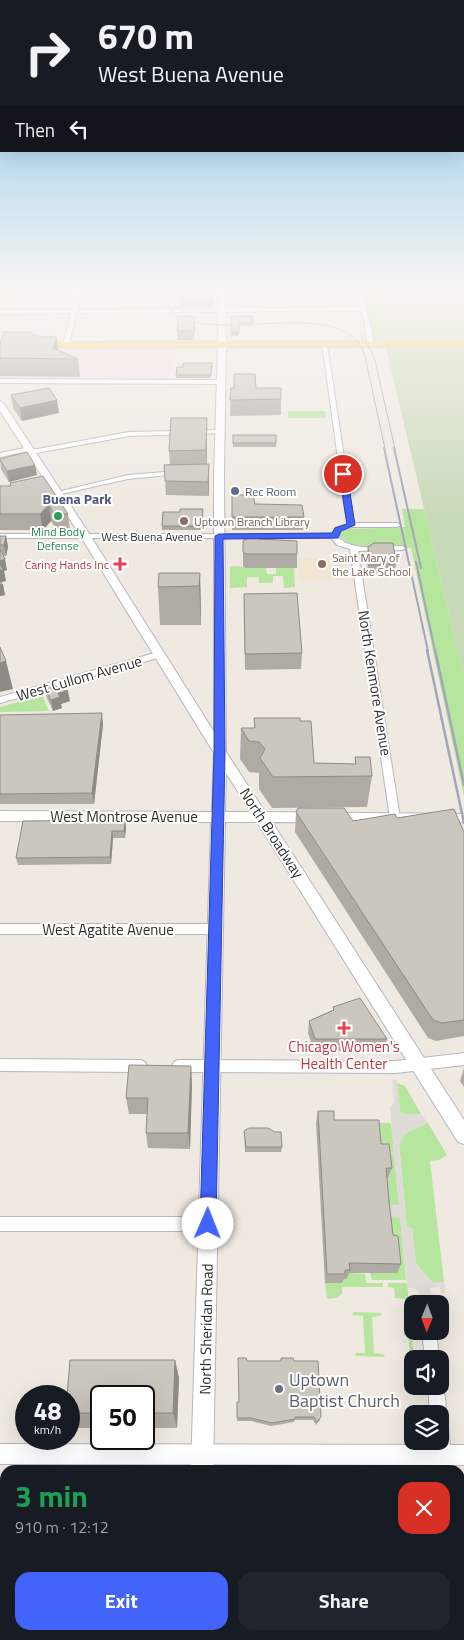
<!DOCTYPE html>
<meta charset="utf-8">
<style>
body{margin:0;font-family:"Titillium Web",sans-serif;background:#20242c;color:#f1f3f6;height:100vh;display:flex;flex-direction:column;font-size:19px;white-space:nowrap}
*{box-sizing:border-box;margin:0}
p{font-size:16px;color:#9ea1a6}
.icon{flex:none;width:28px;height:28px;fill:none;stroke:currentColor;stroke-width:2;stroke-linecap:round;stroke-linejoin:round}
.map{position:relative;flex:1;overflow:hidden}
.sheet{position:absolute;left:0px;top:1465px;width:465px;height:175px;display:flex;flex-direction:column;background:#171b24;border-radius:15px 15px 0 0;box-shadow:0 5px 20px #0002}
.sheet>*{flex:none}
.top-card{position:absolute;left:0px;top:0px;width:465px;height:152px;box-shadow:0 5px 20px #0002;background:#171b24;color:#f1f3f6;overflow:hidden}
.needle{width:32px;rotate:181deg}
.tools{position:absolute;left:404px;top:1295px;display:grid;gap:10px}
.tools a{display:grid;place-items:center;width:45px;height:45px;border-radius:10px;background:#171b24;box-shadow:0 5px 20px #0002;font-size:25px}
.speed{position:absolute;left:15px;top:1385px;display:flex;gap:10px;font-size:25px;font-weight:700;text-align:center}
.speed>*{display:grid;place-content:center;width:65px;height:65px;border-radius:50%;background:#171b24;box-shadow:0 5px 20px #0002;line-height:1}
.speed small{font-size:12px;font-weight:400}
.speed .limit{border:2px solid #111;border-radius:8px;background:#fff;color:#111}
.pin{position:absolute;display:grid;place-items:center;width:42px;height:42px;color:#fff;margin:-21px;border:2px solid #fff;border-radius:50%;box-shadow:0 1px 5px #0007}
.me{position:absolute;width:55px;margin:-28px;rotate:1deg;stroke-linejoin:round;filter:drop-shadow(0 0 4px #0008)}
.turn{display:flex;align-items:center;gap:18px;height:105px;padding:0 15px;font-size:22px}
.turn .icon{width:65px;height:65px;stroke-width:2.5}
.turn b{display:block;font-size:35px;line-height:42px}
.then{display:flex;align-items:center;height:48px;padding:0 15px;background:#0003;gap:10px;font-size:19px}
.round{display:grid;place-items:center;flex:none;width:52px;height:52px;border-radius:15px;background:#20242c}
.headline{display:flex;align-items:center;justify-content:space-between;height:85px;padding:0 15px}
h1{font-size:30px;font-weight:700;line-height:38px;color:#1e9e55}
.button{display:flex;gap:10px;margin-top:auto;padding:10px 15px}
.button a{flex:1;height:58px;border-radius:15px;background:#4264fb;color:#fff;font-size:20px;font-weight:700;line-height:58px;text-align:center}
.button a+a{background:#20242c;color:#f1f3f6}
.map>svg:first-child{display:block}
</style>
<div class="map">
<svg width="464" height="1640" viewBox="0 0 464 1640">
<rect width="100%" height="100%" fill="#efe9e1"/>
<g fill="#f0e6d1">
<polygon points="0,289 45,289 42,297 21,297 16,311 0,311"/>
<polygon points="298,558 345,558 348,580 299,580"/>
</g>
<g fill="#f5dfe0">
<polygon points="23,316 63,316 56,340 23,340 27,327 20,327"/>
<polygon points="175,348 172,379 0,378 0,349"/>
</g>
<g fill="#b6e59e">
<polygon points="362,289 372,289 386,342 374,341"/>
<polygon points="288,411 325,411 326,418 288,418"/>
<polygon points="402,509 424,509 464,677 464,797 411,548 352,545 340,537 342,531 349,529 405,527"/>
<polygon points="233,566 266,568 267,574 276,574 276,568 294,568 295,587 284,588 283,576 273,576 273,583 259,583 259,577 247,577 247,587 230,588 230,568"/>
<polygon points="42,695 49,711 0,712 0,707"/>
<polygon points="397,1083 405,1086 421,1114 407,1115 400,1112"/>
<polygon points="376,1123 391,1123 394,1152 378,1151"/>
<polygon points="428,1123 447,1155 439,1160 430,1161 444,1282 432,1282 416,1263 412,1228 407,1228 399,1142 405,1133"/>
<polygon points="394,1154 399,1205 386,1206 383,1178 386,1155"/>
<polygon points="387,1217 400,1217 406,1280 372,1280 370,1273 397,1273"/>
<polygon points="347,1273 365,1274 366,1283 383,1283 383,1287 342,1287 342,1294 337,1298 327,1299 325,1283 342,1283 342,1279"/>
<polygon points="388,1283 407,1283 414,1359 412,1359 412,1377 405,1299 395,1298 394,1288 388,1287"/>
<polygon points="354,1312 382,1313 380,1316 372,1317 374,1353 383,1354 385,1357 355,1356 356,1353 365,1353 363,1316 352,1315"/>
<polygon points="412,1635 443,1635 443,1640 360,1640 397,1639"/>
</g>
<g fill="#c8d9b8">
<polygon points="372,289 464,289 464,341 386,341"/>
<polygon points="386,348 464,348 464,677"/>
</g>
<polygon fill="#dfdcd8" points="392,1080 397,1080 400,1112 407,1115 421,1114 428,1123 405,1133 399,1146 407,1227 412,1228 416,1263 432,1282 444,1282 446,1293 441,1293 440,1287 430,1288 432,1303 420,1303 418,1290 407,1287 400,1218 387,1217 386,1206 399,1205 394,1155 364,1154 394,1151 390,1108 394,1102"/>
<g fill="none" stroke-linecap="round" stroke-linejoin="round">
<defs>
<g id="minor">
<polygon points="76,289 82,289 77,310 361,307 357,289 362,289 374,344 371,346 368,344 362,311 76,313 69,345 66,347 63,345 71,313 0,314 0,310 71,310"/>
<path d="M322,343L327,344L354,523H397L401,525L397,527H352L341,531L339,538C354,552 383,546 402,546L406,548L402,550L358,551L400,818L395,822L390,818L350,549L337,545L331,538H0V534H333L335,528L347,524Z"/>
<polygon points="0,379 221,380 224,382 221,384 0,383"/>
<polygon points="221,430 224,432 223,433 129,436 31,454 29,453 28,451 0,457 0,453 29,447 31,448 32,450 129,432"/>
<polygon points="177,471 179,472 179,474 128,479 57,495 53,493 128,475"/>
<polygon points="158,652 162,655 161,657 0,703 0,697"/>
<polygon points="0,924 215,924 219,926 220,929 219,932 215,934 0,934"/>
<polygon points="464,1053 464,1065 396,1073 178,1072 174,1070 172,1066 174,1062 178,1060 396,1061"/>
<polygon points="0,1059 141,1060 145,1062 147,1066 145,1070 141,1072 0,1071"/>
<polygon points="0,1217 208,1217 213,1219 215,1224 213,1229 208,1231 0,1231"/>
<polygon points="422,1331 436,1331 439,1359 425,1359"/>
<path d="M440,1381C445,1391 448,1409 443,1419L441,1421L445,1423L448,1428L453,1470H437L434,1441H440V1414H430L428,1386H440Z"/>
<polygon points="460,1581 464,1581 464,1640 457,1640 455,1635 460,1635"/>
</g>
<g id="tertiary">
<polygon points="219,289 225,289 226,344 222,346 218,344"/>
<polygon points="0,1444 464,1445 464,1465 0,1464"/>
</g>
<g id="secondary">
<path d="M222,342L226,344L224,473L226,752L265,812L464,814V821L459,823L272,822L464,1120V1144L458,1142L257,822H225L213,1470H191L211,822L0,821V811L212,812L214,753L78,532L0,411V401L4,404L88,532L214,732V473L218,344ZM226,773L251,812H225Z"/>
<rect x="186" y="1635" width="24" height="5"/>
</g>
<polygon id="primary" points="464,341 464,347 0,348 0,342"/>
</defs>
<use href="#minor" stroke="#b4b7c1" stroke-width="2"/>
<use href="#tertiary" stroke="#b4b7c1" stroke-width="2"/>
<use href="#secondary" stroke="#b4b7c1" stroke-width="2"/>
<use href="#primary" stroke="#c9c9c9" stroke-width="2"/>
<use href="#minor" fill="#fff" fill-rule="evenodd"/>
<use href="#tertiary" fill="#fff" fill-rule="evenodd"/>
<use href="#secondary" fill="#fff" fill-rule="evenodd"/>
<use href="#primary" fill="#f2d163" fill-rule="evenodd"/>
<g stroke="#a3a6b8" stroke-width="1">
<path d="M168,289V308C208,352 343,289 365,356L385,449"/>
<polyline points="175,289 175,305 184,314"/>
<polyline points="361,335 374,356 395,449"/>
</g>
<g stroke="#a3a6b8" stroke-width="2">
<polyline points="384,448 428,651"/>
<polyline points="394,448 421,568"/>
<polyline points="416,562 435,651"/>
</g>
<g stroke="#a3a6b8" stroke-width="2.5">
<polyline points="427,650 464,823"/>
<polyline points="435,650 464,785"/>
</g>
</g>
<g fill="#afaba4">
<polygon points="179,289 213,289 213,307 180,307"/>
<polygon points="231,316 252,316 253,326 239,326 239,336 231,336"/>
<polygon points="195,325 194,340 177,340 177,331"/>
<polygon points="31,334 43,337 59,351 78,359 80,377 0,376 0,344"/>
<polygon points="212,363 211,378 176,378 176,375 183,367"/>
<polygon points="231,388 256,388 281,399 281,415 230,416"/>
<polygon points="11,395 59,413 22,421 13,408"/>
<rect x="233" y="435" width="43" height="12"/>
<polygon points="207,437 207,464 209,477 209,496 166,495 164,465 170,464 169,451"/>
<polygon points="0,459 37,475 9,482 1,469"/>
<polygon points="10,483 68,514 70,530 57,530 51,521 43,530 0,530 0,486 10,486"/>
<polygon points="232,495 255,504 304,517 303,530 232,530"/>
<polygon points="203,509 202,530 162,530 162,526 180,512"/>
<polygon points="0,536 6,536 8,547 6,556 3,556 7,570 4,571 6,581 2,582 5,595 0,596"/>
<polygon points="259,539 297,554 297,568 246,568 243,566 243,541"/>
<polygon points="368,547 396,564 394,575 368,576 367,557"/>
<polygon points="200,573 201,625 160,625 158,587"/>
<polygon points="244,594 302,653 301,669 245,670"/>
<polygon points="45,688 57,688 70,701 61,704 62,708 53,711 47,698"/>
<polygon points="0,715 103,724 94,804 0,804"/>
<polygon points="254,718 314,763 355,764 355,757 372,776 367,807 272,808 259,789 259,773 249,772 240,759 241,728 254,728"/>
<polygon points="296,812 353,821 397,818 464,832 464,1036 436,1041 428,1038 295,832"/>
<polygon points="125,820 126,828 125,838 113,838 111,864 18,865 16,858"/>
<polygon points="333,1007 387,1039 384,1051 314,1051 308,1033 309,1021 333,1010"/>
<polygon points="464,1068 464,1087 460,1081"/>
<polygon points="192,1083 190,1149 148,1148 146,1133 147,1114 129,1114 126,1098"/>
<polygon points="318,1111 381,1144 392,1168 388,1178 387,1178 393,1235 401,1264 397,1273 349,1273 347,1279 344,1279 342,1283 325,1283 316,1123"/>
<polygon points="244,1131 282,1147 281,1152 245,1152"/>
<polygon points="281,1358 294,1361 320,1420 316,1425 313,1420 295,1420 294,1422 271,1426 251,1421 237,1421 237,1402 239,1402 247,1361 281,1361"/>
<polygon points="70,1360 175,1360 179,1378 177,1428 144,1428 144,1396 101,1396 101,1428 75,1428 69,1418 69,1396 67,1396"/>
</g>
<g fill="#8e8b86">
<polygon points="57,337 59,355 53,348"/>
<polygon points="57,400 59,413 22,421 20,408"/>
<polygon points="207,418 207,437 206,469 206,450"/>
<polygon points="209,464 209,496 208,482"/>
<polygon points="35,465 37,475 9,482 7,471"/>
<polygon points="49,505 51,521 43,530 40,514"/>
<polygon points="6,536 8,547 6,556 4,545"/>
<polygon points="5,559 7,570 4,571 6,581 0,582 0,561"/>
<polygon points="200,573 201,612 201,625 199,586"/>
<polygon points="0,584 3,584 5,595 0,596"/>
<polygon points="6,661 13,689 0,692 0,663"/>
<polygon points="68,691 70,701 61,704 62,708 53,711 51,700 58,693"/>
<polygon points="102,713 103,724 94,804 92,793"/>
<polygon points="125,820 126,828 125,838 124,831"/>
<polygon points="112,831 113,838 111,864 110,857"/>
<polygon points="191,1066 192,1083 190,1149 188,1133"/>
<polygon points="175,1360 179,1378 177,1428 173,1413"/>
</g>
<g fill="#cbc7bf" stroke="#8e8b86">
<rect x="179" y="289" width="34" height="1"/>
<polygon points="178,316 195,316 194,331 177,331"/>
<polygon points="231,316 252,316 253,323 239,323 239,333 231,332"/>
<polygon points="4,332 31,332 30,334 43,337 57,337 53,348 78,359 0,358 0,344"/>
<polygon points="183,363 212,363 211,375 176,375 177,367 183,367"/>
<polygon points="234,374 255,374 256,388 281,388 281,399 230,400 231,388 234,388"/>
<polygon points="49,388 57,400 20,408 11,395"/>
<polygon points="171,418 207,418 206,450 169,451"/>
<rect x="233" y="435" width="43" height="8"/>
<polygon points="27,452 35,465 7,471 0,460 0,459"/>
<polygon points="209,464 208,482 165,481 164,465"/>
<polygon points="43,476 68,514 54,514 49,505 40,514 0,514 0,486 11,486 10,483"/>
<polygon points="232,495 253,495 255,504 302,505 304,517 232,517"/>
<polygon points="180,509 203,509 202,526 162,526 163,512 180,512"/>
<polygon points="254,534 259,534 259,539 297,541 297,554 246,554 243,552 243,541"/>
<polygon points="0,536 6,536 4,545 0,545"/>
<polygon points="374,543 393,543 396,564 369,565 368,547"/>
<polygon points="0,549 5,559 0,561"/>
<polygon points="0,563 3,570 0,570"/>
<polygon points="159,573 200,573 199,586 158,587"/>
<polygon points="297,593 302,653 245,654 244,594"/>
<polygon points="0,647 6,661 0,663"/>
<polygon points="55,684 57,688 68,691 58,693 60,697 51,700 45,688"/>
<polygon points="102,713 92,793 0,794 0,715"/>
<polygon points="254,718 300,718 300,721 311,721 314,763 356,764 355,757 370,757 372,776 273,777 260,758 265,749 259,742 249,741 241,728 255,728"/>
<polygon points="298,808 344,808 353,821 395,814 397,818 454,809 464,832 464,1020 442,1023 433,1020 296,812"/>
<polygon points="125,820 124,831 112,831 110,857 16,858 23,821"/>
<polygon points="360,998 387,1039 315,1039 309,1021 334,1010 333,1007"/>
<polygon points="129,1065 191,1066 188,1133 146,1133 148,1098 126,1098"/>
<polygon points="318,1111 334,1111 334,1120 379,1120 381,1144 389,1144 392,1168 386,1168 389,1201 393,1235 398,1236 401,1264 349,1263 350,1270 345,1270 345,1274 327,1274"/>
<polygon points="249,1128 268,1128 275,1132 281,1132 282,1147 246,1147 244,1131"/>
<polygon points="238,1358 246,1358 247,1361 281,1361 281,1358 293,1358 294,1361 318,1361 321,1417 317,1422 314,1417 295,1417 295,1419 272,1423 251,1418 237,1418 237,1402 239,1402"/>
<polygon points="70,1360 175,1360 173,1413 144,1413 144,1396 101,1396 101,1413 69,1413 69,1396 67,1396"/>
</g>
<linearGradient id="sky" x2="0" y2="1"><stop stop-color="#7abfeb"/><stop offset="0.56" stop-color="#f8f5f2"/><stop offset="1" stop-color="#f8f5f2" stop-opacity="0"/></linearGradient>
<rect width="464" height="518" fill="url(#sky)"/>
<polygon fill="#4264fb" stroke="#2b41a3" points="343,472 347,474 355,525 341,531 338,538 223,539 225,752 216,1224 214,1230 208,1232 203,1230 200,1224 214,752 215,536 219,534 332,533 335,528 347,524 339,474"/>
<circle fill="#5c6f8a" stroke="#fff" stroke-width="2" cx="235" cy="491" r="5"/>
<circle fill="#2e9e5b" stroke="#fff" stroke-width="2" cx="58" cy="516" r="5"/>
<g fill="#8d6e63" stroke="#fff" stroke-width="2">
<circle cx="184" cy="521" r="5"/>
<circle cx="322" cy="564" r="5"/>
</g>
<g fill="#e0444e" stroke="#fff" stroke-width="2">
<path d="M117.5 556.5h5v5h5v5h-5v5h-5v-5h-5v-5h5z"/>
<path d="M341.5 1020.5h5v5h5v5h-5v5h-5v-5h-5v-5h5z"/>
</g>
<circle fill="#6b7280" stroke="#fff" stroke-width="2" cx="279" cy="1389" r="5"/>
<g text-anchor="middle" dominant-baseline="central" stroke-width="4" stroke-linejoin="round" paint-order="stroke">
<g font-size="12" fill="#4e5e75" stroke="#fff" text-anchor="start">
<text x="245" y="491">Rec Room</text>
</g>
<g font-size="12" fill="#785e54" stroke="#fff" text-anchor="start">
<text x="194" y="521">Uptown Branch Library</text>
<text x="332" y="557">Saint Mary of<tspan x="332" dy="14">the Lake School</tspan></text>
</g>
<g font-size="12" fill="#27864d" stroke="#fff">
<text x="58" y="531">Mind Body<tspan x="58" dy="14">Defense</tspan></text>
</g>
<g font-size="12" fill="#2e2e2e" stroke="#fff">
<text x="152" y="536">West Buena Avenue</text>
</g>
<g font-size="12" fill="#be3a42" stroke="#fff" text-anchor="end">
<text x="109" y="564">Caring Hands Inc</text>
</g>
<g font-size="14" font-weight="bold" fill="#4d5680" stroke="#fff">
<text x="77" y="498">Buena Park</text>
</g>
<g font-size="15" fill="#2e2e2e" stroke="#fff">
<text transform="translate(79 678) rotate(-16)">West Cullom Avenue</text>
<text transform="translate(375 683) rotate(81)">North Kenmore Avenue</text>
<text x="124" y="816">West Montrose Avenue</text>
<text transform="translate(272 833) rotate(57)">North Broadway</text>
<text x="108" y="929">West Agatite Avenue</text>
<text transform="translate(206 1329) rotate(-89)">North Sheridan Road</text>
</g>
<g font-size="15" fill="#be3a42" stroke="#fff">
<text x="344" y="1046">Chicago Women's<tspan x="344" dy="17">Health Center</tspan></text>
</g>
<g font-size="18" fill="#5b616d" stroke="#fff" text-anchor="start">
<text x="289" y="1379">Uptown<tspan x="289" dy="21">Baptist Church</tspan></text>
</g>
</g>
</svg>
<div class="tools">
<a><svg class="needle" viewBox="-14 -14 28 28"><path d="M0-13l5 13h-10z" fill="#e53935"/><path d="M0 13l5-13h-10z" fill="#9ea1a6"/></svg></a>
<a><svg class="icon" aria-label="sound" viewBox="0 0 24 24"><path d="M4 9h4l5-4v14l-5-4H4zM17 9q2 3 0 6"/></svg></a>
<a><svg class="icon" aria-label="layers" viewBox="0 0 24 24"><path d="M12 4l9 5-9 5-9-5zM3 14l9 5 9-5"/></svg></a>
</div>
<div class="speed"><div>48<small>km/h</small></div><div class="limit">50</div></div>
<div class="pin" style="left:343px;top:474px;background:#d93025"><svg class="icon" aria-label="arrive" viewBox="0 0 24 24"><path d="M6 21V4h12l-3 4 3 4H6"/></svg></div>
<svg class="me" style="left:208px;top:1224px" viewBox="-20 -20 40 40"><circle r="19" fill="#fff"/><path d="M0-13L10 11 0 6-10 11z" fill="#4264fb"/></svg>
<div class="top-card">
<div class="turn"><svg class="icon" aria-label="right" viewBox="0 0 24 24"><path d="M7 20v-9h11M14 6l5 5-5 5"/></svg><div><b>670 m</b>West Buena Avenue</div></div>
<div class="then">Then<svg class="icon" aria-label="left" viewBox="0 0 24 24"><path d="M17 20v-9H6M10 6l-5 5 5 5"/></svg></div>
</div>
<section class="sheet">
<div class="headline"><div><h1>3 min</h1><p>910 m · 12:12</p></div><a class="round" style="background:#d93025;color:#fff"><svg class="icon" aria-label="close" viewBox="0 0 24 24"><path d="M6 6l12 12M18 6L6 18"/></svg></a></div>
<div class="button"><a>Exit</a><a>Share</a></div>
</section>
</div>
